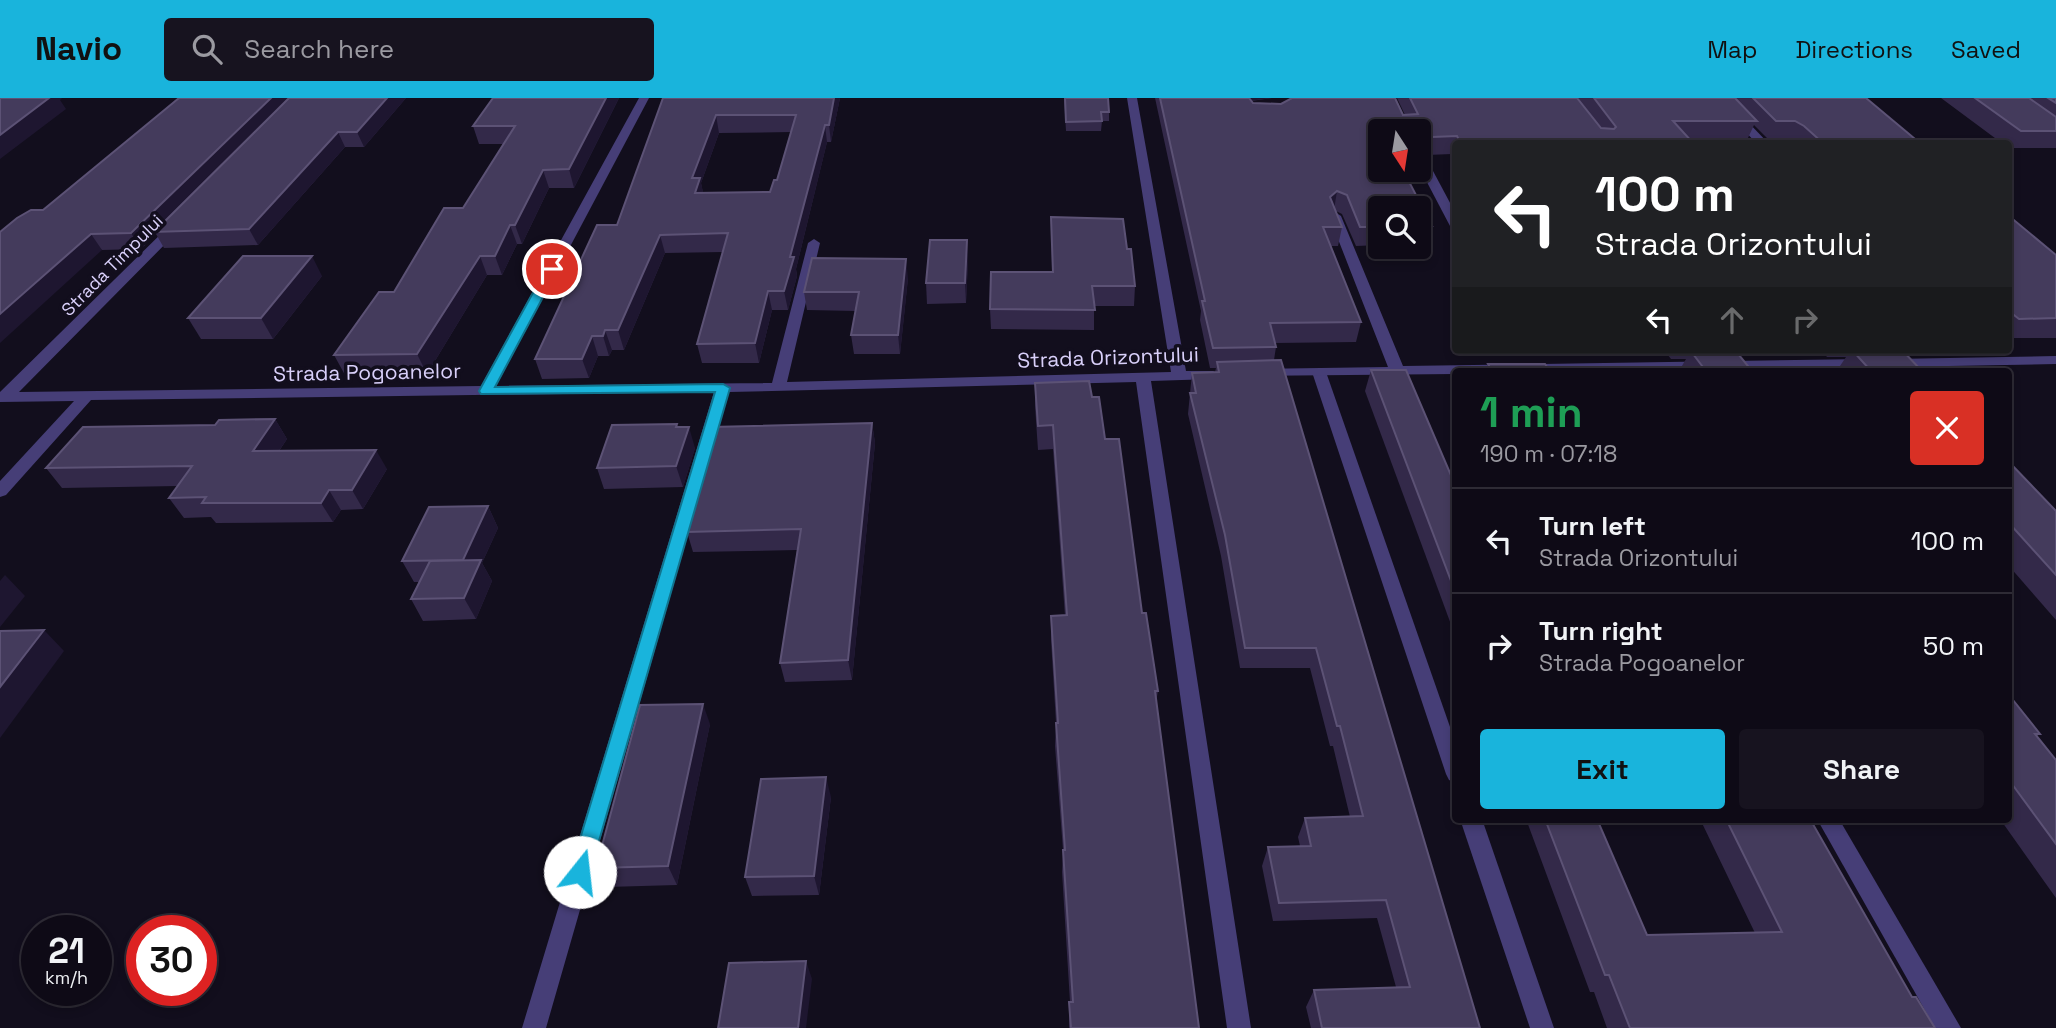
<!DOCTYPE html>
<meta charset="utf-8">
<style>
body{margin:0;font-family:"Space Grotesk",sans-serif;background:#17131f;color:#f1f3f6;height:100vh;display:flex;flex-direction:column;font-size:26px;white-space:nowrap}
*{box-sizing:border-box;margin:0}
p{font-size:23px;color:#9b9aa1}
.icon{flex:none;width:38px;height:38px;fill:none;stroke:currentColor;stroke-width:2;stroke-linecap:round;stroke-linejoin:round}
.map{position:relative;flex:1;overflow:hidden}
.details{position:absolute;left:1452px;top:270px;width:560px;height:455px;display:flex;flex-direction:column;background:#0e0a16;border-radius:7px;box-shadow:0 4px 10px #0003,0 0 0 2px #2e2b35}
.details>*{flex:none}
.banner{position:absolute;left:1452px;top:42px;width:560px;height:214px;border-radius:7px;box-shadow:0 4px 10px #0003,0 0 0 2px #2e2b35;background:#202124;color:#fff;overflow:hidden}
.needle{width:46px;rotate:168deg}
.tools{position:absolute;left:1368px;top:21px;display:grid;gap:14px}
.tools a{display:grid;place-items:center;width:63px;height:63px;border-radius:7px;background:#0e0a16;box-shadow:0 4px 10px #0003,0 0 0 2px #2e2b35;font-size:35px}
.speed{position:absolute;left:21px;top:817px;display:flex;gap:14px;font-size:35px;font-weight:700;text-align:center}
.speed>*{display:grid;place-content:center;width:91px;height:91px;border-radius:50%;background:#0e0a16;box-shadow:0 4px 10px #0003,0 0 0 2px #2e2b35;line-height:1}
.speed small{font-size:18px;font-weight:400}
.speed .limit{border:10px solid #d22;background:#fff;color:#111}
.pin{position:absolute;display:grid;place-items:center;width:60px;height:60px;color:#fff;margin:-30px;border:4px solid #fff;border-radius:50%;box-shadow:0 2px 7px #0007}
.me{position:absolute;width:77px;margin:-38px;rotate:16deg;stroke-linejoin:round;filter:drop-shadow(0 0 5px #0008)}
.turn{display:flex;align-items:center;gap:24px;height:147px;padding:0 28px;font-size:32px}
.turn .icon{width:91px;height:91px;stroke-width:2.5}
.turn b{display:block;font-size:49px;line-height:60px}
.lanes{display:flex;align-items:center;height:66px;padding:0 28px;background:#0003;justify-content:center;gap:35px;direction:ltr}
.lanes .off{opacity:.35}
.round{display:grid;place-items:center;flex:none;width:74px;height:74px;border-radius:7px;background:#17131f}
.overview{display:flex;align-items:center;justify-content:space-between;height:119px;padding:0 28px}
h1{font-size:42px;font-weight:600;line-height:52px;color:#1e9e55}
.cta{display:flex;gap:14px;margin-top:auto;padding:14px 28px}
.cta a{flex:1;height:80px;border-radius:7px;background:#19b4dc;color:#111;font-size:28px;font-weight:600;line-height:80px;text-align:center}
.cta a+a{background:#17131f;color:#f1f3f6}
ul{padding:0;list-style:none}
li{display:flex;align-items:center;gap:21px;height:105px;padding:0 28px;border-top:2px solid #2e2b35}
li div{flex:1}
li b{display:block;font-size:26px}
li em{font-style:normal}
header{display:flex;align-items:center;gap:42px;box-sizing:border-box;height:98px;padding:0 35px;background:#19b4dc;color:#111}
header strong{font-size:33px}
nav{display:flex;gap:38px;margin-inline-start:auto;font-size:24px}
.search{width:490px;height:63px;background:#17131f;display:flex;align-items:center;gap:18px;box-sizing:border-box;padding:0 24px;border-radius:7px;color:#9b9aa1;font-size:26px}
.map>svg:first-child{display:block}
</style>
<header>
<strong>Navio</strong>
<div class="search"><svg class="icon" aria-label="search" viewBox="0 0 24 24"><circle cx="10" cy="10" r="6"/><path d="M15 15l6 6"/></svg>Search here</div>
<nav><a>Map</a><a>Directions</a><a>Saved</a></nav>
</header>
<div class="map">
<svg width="2056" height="930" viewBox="0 0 2056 930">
<rect width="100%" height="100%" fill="#120e1d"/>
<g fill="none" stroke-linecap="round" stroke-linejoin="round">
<g fill="#463e77" fill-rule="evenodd">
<polygon points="1319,270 1326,274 1456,646 1456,685 1449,682 1446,676 1312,274"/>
<polygon points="1460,721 1482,721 1554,930 1530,930"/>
</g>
<g fill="#463e77" fill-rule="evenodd">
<polygon points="639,0 649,0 496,288 772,285 808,145 814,141 820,145 787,284 1171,274 1127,0 1137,0 1186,273 1213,273 1220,277 1213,281 1151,283 1251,930 1227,930 1136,284 729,294 546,930 522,930 714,294 91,302 6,397 0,399 0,383 74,303 0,304 0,294 172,125 180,125 180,131 19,294 481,288"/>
<polygon points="1714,0 1725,0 1769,46 1757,46"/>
<polygon points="1419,55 1425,58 1456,116 1456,132 1450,128 1419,69"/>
<polygon points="1335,114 1341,118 1403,268 1864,261 1871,265 1864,269 1456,273 1456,276 1257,278 1255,275 1257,272 1262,271 1388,269 1329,118"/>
<polygon points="2056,258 2056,266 1892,269 1885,265 1892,261"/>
<polygon points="1817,721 1839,721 1961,930 1935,930"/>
</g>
</g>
<g fill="#332949" fill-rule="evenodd">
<polygon points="179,0 406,0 364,49 345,49 258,147 164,150 156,136 141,151 102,152 43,112"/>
<polygon points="619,0 574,90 549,90 522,146 517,146 502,177 487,177 427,276 345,277 334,257 394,194 463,110 504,46 479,46 473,28"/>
<path d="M663,0H840L831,44H827L796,171L797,178L788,212H772L759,265H702L697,246L723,154L665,155L624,252H612L609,258H598L589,280L542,281L535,261L617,127ZM791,34L777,82L770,94L703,95L701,85L719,35Z"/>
<polygon points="1064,0 1108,0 1109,14 1109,23 1102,23 1101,33 1066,33"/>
<polygon points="1155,0 1272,0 1251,3 1253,5 1403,17 1405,17 1397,0 1866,0 1921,46 1796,46 1786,40 1767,40 1754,27 1748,40 1689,40 1694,46 1456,46 1456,64 1452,56 1427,57 1419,53 1419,33 1381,33 1432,128 1426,147 1419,147 1419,110 1381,110 1381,147 1356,148 1342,116 1336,113 1342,129 1338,148 1330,148 1361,224 1356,244 1275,245 1276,249 1274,262 1480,930 1311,930 1306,909 1314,892 1396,889 1377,820 1273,823 1262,768 1268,749 1300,748 1298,739 1305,720 1350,719 1333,648 1330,648 1310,570 1240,570 1221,458 1188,316 1192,275 1215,274 1216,270 1210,270 1200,222 1201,213"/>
<polygon points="1941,0 2056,0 2056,50 2009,50 2009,46 2003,46"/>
<polygon points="2009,118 2056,157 2056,240 2009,240"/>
<polygon points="1051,119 1127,151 1135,188 1134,208 1094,208 1094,232 991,231 990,211 1052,174"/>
<polygon points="968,162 966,205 927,206 926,185"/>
<polygon points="322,178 273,241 201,241 188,220"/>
<polygon points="908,180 900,256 854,256 851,237 856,213 807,212 804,194"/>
<polygon points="1664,252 1735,252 1752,273 1679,273 1686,261 1671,261"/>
<polygon points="1821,252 1902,252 1922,273 1839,273 1838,271 1846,259 1827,259"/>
<polygon points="1488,266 1550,273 1486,273"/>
<polygon points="1371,272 1456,389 1456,540 1365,293"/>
<polygon points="1035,285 1092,299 1105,341 1158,593 1156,604 1199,930 1069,930 1069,904 1070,904 1062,774 1063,752 1055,648 1056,625 1051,542 1051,518 1065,518 1053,351 1038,352 1035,308"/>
<polygon points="275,321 287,341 279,353 387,371 363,411 341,412 333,424 216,425 211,419 184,420 169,400 178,388 62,390 46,370 215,327"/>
<polygon points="872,325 875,345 852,582 785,584 780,565 797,452 693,454 687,434 701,378 699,369"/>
<polygon points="677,326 678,329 695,350 683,389 604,391 597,370"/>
<polygon points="2009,364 2056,413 2056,522 2009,468"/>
<polygon points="488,408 498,430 482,465 492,483 476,521 423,523 411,501 419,484 414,484 402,463"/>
<polygon points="2009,597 2040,636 2037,638 2056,662 2056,800 2000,721 2009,721"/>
<polygon points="710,626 677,787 607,789 596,770"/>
<polygon points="831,699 819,797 752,798 745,779"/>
<polygon points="1526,721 1597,721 1647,837 1755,835 1700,721 1810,721 1912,899 1935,930 1607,930 1594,894 1590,894"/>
</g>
<g fill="#1e1630">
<polygon points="42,0 62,0 60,2 66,11 0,61 0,37"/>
<polygon points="271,0 293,0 154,134 156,136 141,151 131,135"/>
<polygon points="387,0 406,0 364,49 357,34"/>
<polygon points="606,0 619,0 574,90 569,71"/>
<polygon points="834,0 840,0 831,44 829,27"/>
<polygon points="1243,0 1272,0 1248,3"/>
<polygon points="716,17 719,35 701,85 704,98 699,113 692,80"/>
<polygon points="825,27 827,44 796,171 797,178 788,212 784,193 790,159"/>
<polygon points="338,34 345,49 258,147 249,131"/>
<polygon points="543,72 549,90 522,146 515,127"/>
<polygon points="1337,93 1334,112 1330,99"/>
<polygon points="510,127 517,146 502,177 495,158"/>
<polygon points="91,136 102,152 0,245 0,216"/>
<polygon points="660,137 665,155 624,252 618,232"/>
<polygon points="967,142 968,162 966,205 965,185"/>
<polygon points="312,158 322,178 273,241 261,220"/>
<polygon points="480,158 487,177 427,276 417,256"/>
<polygon points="906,161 908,180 900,256 898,237"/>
<polygon points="768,193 772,212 759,265 755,245"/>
<polygon points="605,232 612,252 609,258 603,238"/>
<polygon points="592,238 598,258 589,280 582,261"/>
<polygon points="275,321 287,341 265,373 253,353"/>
<polygon points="872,325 875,345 852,582 848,562"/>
<polygon points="677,326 683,347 689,329 695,350 683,389 676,368"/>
<polygon points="376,352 387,371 363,411 352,392"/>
<polygon points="329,392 341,412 333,424 321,405"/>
<polygon points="488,408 498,430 482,465 492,483 476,521 464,500 463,462"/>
<polygon points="5,477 25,498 0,529 0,483"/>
<polygon points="44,532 64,553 0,640 0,589"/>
<polygon points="703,606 710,626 677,787 668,768"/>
<polygon points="826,679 831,699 819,797 814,778"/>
<polygon points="806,863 812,881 806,930 798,930"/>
</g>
<g fill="#443b5c" stroke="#5c5275" stroke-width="2" fill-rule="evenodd">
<polygon points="0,0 49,0 0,37"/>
<polygon points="179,0 271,0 131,135 91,136 0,216 0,134 17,120 31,112 43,112"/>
<polygon points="289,0 387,0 357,34 338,34 249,131 154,134"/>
<polygon points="493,0 606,0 569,71 543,72 515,127 510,127 495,158 480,158 417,256 334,257 379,194 394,194 444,110 463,110 515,28 473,28"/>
<path d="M663,0H834L829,27H825L790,159H794L784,193H768L755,245L697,246L728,135L660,137L618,232H605L603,238H592L582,261H535L597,127H617ZM716,17H796L777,82H774L770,94L695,95L700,80H692Z"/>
<polygon points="1065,0 1108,0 1109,14 1101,14 1102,23 1066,24"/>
<polygon points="1160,0 1249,0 1253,5 1281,6 1292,0 1395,0 1403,17 1418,16 1410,0 1577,0 1601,30 1614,31 1616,29 1594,0 1735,0 1757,23 1673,23 1694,46 1461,46 1457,38 1432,39 1423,35 1421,39 1419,39 1419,33 1381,33 1381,72 1403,72 1432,128 1419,128 1419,110 1381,110 1381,129 1360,129 1347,97 1337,93 1330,99 1342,129 1323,129 1361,224 1270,225 1276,249 1213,250 1202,203 1205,203"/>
<polygon points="1753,0 1866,0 1921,46 1824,46 1804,28 1795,23 1776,23"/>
<polygon points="1975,0 2029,0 2056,19 2056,33 2021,33"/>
<polygon points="2048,0 2056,0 2056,5"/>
<polygon points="2009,118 2056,157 2056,220 2019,221 2009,213"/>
<polygon points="1051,119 1123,121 1127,151 1131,151 1135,188 1092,188 1095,212 990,211 991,174 1053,174"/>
<polygon points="930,142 967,142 965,185 926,185"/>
<polygon points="243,158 312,158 261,220 188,220"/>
<polygon points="812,160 906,161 898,237 851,237 859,194 804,194"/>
<polygon points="1690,252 1735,252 1752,273 1706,273"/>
<polygon points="1852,252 1902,252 1922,273 1871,273"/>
<polygon points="1281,262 1480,930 1322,930 1314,892 1410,889 1386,802 1279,805 1268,749 1311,748 1305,720 1363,718 1340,628 1337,628 1316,550 1245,550 1225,437 1190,295 1196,295 1192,275 1219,274 1217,264"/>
<polygon points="1488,266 1545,266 1550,273 1492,273"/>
<polygon points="1371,272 1406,272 1456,389 1456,496"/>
<polygon points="1089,283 1092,299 1099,299 1105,341 1119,341 1142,515 1146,515 1158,593 1155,593 1199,930 1071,930 1069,904 1073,904 1063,752 1065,752 1056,625 1058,625 1051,518 1067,517 1053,327 1038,328 1035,285"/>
<polygon points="275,321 253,353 376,352 352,392 329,392 321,405 202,405 206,399 169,400 192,368 46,370 83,329 215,327 219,322"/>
<polygon points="872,325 848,562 780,565 801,431 687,434 704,369 699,369 711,329"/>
<polygon points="677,326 676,329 689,329 676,368 597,370 612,327"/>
<polygon points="2009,364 2056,413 2056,477 2009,425"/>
<polygon points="488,408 463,462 402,463 429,409"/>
<polygon points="481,462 464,500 411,501 430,463"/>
<polygon points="44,532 0,589 0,533"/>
<polygon points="2009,597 2040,636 2035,636 2056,662 2056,746 2009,682"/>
<polygon points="703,606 668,768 596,770 640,607"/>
<polygon points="826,679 814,778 745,779 761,681"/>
<polygon points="1545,721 1597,721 1647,837 1782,834 1726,721 1810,721 1912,899 1916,899 1935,930 1630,930 1609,877 1605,877"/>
<polygon points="806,863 798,930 718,930 729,865"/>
</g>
<polygon fill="#19b4dc" stroke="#10758f" stroke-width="2" points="552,167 558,171 495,289 723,286 730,290 590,774 587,780 580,783 573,780 570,774 715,294 481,296 479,293 546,171"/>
<g text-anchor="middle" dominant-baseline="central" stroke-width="7" stroke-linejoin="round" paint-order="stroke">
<g font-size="18" fill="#d9d0fa" stroke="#120e1d">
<text transform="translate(112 167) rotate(-45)">Strada Timpului</text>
</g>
<g font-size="21" fill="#d9d0fa" stroke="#120e1d">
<text transform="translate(1108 259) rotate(-2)">Strada Orizontului</text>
<text transform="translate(367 274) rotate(-1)">Strada Pogoanelor</text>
</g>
</g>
</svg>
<div class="tools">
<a><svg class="needle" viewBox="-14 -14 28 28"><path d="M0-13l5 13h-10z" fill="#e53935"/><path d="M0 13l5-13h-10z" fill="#9b9aa1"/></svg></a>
<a><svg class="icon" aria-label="search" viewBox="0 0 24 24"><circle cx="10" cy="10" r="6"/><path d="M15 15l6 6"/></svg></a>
</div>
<div class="speed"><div>21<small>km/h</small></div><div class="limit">30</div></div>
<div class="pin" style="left:552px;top:171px;background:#d93025"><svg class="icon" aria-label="arrive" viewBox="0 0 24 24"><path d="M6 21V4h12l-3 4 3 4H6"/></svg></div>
<svg class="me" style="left:580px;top:774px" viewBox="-20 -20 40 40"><circle r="19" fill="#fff"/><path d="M0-13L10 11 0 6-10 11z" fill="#19b4dc"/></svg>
<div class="banner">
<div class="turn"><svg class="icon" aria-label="left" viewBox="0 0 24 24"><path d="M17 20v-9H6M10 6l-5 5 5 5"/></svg><div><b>100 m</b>Strada Orizontului</div></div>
<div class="lanes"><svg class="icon" aria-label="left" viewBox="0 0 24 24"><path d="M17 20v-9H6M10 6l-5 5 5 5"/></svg><svg class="icon off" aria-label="ahead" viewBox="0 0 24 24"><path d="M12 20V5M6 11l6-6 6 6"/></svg><svg class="icon off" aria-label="right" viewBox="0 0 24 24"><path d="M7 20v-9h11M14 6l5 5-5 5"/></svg></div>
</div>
<section class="details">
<div class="overview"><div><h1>1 min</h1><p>190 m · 07:18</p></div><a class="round" style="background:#d93025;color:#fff"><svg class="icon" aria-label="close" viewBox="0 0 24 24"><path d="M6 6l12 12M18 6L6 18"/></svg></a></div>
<ul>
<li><svg class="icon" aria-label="left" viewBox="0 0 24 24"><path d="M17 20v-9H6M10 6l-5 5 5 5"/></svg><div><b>Turn left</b><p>Strada Orizontului</p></div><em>100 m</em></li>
<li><svg class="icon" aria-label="right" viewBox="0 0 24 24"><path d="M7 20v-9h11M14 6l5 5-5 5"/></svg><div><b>Turn right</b><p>Strada Pogoanelor</p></div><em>50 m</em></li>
</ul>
<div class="cta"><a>Exit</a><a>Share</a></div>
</section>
</div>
